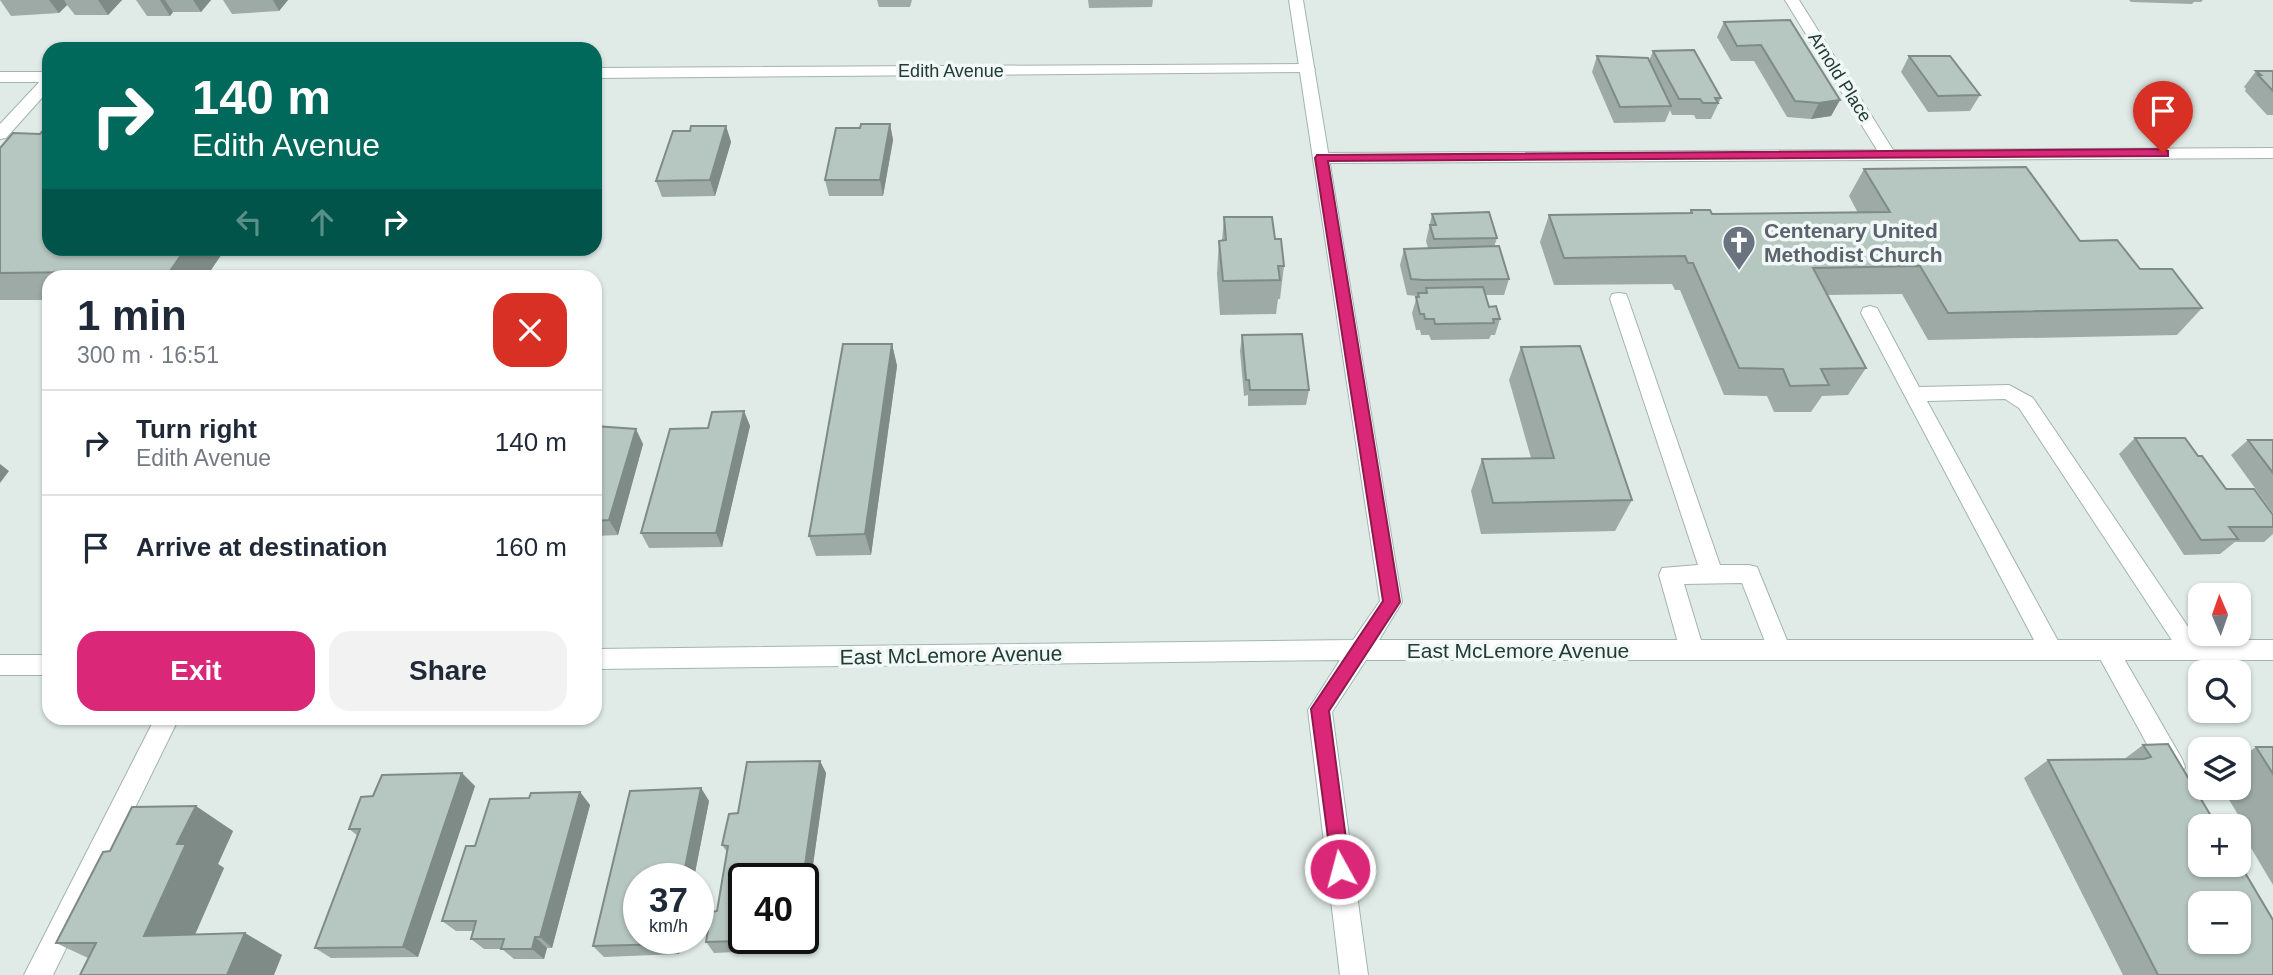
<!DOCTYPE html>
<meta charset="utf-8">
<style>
body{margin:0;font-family:Arial,sans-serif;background:#f2f2f3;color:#1f2937;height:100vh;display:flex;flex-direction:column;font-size:26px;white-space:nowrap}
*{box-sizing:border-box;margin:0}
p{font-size:23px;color:#747a83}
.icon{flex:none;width:38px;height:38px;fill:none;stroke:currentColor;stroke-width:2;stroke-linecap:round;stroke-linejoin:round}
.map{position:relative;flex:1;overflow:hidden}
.drawer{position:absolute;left:42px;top:270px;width:560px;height:455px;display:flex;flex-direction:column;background:#fff;border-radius:21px;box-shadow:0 2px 5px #0004}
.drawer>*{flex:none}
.top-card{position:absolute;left:42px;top:42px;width:560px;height:214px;border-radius:21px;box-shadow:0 2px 5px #0004;background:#00695c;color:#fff;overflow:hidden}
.needle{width:46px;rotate:358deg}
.tools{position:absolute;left:2188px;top:583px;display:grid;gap:14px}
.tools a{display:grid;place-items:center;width:63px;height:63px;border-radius:14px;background:#fff;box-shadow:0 2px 5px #0004;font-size:35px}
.speed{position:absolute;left:623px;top:863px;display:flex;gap:14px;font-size:35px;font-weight:700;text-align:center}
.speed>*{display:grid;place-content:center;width:91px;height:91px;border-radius:50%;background:#fff;box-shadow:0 2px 5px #0004;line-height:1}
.speed small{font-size:18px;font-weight:400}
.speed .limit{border:4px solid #111;border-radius:10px;background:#fff;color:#111}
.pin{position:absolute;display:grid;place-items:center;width:60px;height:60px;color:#fff;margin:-72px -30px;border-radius:50% 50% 50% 0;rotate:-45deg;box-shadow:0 0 7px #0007}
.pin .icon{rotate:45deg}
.me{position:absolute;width:77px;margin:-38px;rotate:353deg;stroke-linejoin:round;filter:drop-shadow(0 0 5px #0008)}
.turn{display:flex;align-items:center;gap:24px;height:147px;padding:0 35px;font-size:32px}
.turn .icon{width:91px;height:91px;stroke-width:2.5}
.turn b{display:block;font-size:49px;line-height:60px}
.lanes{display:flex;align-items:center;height:66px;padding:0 35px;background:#0003;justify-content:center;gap:35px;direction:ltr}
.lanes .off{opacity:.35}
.round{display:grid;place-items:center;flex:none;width:74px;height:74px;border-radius:21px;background:#f2f2f3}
.overview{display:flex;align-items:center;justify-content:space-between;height:119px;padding:0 35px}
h1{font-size:42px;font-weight:700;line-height:52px}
.button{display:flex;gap:14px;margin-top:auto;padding:14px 35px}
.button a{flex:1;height:80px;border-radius:21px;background:#db2777;color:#fff;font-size:28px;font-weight:700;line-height:80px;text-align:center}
.button a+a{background:#f2f2f3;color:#1f2937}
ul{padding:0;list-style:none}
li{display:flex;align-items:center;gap:21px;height:105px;padding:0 35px;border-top:2px solid #e0e1e3}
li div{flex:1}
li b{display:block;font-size:26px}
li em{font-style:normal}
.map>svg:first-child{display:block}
</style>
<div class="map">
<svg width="2273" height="975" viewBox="0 0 2273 975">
<rect width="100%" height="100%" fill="#e0ebe7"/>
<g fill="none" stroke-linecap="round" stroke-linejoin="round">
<defs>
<g id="lane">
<polygon points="49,76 49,90 6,138 0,139 0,124 43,78"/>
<polygon points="1619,293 1626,294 1628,299 1720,565 1749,565 1757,567 1791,650 1787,657 1779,660 1771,657 1742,583 1684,584 1704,650 1700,657 1692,660 1684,657 1680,650 1659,575 1662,568 1698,565 1610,299 1612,294"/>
<polygon points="1870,306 1877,308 1919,387 2009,385 2033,398 2199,643 2203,650 2199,657 2191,660 2183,657 2019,408 2005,399 1927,401 2063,650 2059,657 2051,660 2043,657 1861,313 1863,308"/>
<polygon points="2107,640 2115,643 2182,759 2185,767 2182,775 2173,778 2164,775 2099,657 2095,650 2099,643"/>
<polygon points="155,718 179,718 53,975 24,975"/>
</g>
<g id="street">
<polygon points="1785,0 1799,0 1893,150 2273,148 2273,158 1321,163 1313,158 1321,153 1877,150"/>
<polygon points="1307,64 1312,66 1315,69 1312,72 595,78 595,68"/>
<rect x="0" y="72" width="49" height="10"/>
</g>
<g id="secondary">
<polygon points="1289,0 1303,0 1402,602 1379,640 2273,640 2273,660 1366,660 1332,712 1368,975 1340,975 1308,710 1340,660 595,669 595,649 1353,640 1380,601"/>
<rect x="0" y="655" width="49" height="20"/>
</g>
</defs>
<use href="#lane" stroke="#a3b3ae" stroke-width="2"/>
<use href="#street" stroke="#a3b3ae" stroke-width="2"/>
<use href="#secondary" stroke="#9fb7b0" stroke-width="2"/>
<use href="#lane" fill="#fff" fill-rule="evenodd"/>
<use href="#street" fill="#fff" fill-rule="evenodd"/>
<use href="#secondary" fill="#fff" fill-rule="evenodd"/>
</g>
<g fill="#9daaa5">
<polygon points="0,0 122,0 108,15 75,15 67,5 59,13 11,16"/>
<polygon points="136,0 211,0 201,12 173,12 170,16 147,16"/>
<polygon points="223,0 288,0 279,11 232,14"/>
<polygon points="877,0 912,0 910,7 879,7"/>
<polygon points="1088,0 1153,0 1152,7 1089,8"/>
<polygon points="2129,0 2203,0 2201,2 2194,2 2192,4 2131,2"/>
<polygon points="1790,20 1840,100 1831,116 1811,119 1787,117 1754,61 1731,61 1717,37 1724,22"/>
<polygon points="1653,51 1721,98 1711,119 1696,119 1694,115 1672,115 1670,110 1665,122 1614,123 1592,72 1597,56 1649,61"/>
<polygon points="1909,56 1980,95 1970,111 1928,112 1901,72"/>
<polygon points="2256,71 2273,71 2273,115 2267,115 2245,91 2246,89 2244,87"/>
<polygon points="890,124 893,140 883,196 829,196 825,180 860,128"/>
<polygon points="726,126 731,142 715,196 662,197 656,181 690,131"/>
<polygon points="0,148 207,276 49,276 49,300 0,300"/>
<polygon points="1864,169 2080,241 2140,269 2202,308 2177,335 1928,340 1902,294 1827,295 1866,368 1848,395 1822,396 1811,412 1774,412 1767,396 1724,395 1680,290 1675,290 1672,284 1554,285 1540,242 1549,215 1689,213 1691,210 1712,214 1858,213 1849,196"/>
<polygon points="1432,214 1497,238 1494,247 1509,279 1504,295 1486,295 1489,307 1500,319 1495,335 1491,335 1489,339 1431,340 1429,335 1421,335 1420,330 1416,330 1412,313 1417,296 1407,295 1400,265 1404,249 1428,248 1426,241"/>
<polygon points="1224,217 1275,239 1284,266 1280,299 1278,299 1276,314 1220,315 1217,274 1219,241 1222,241"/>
<polygon points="1242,335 1309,390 1306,405 1248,406 1248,395 1244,396 1240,351"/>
<polygon points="892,344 897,366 871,555 816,556 809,536"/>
<polygon points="1521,347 1632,500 1615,531 1481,534 1471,491 1482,459 1531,458 1509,380"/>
<polygon points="744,411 750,426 722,547 649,548 641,533 708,428"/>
<polygon points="595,426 643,444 618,535 595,536"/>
<polygon points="2135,438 2198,456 2226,489 2273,515 2273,534 2264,542 2235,542 2220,554 2184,555 2119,454"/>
<polygon points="2248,440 2273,440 2273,513 2231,455"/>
<polygon points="2143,745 2273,975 2123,975 2024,778 2048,760 2123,760"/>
<polygon points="2256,747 2273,747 2273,885 2235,821 2240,818 2222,788 2238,788 2238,759"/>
<polygon points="820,761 826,773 805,921 803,921 803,878 744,878 782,938 781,950 714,953 706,942 717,911 727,852 722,845 738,813"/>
<polygon points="475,786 418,957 331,958 315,948 358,836 349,829 373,796"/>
<polygon points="701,788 709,801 694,878 639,878 639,938 682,938 679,954 604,957 593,946 630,791"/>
<polygon points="580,792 590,805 552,948 547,948 544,959 514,959 502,949 484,949 471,939 473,931 456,931 442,921 475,846 529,798"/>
<polygon points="233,831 218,864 224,868 195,935 282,955 88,958 56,943 110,851"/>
</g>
<g fill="#7f8b86">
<polygon points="49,0 64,0 67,5 59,13"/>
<polygon points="98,0 122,0 108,15"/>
<polygon points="160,0 165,0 173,12 170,16"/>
<polygon points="193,0 211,0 201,12"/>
<polygon points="273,0 288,0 279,11"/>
<polygon points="1840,100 1831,116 1811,119 1819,103"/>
<polygon points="890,124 893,140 883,196 880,180"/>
<polygon points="726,126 731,142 715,196 710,180"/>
<polygon points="186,248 226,248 207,276 174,276 170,271"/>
<polygon points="892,344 897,366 871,555 865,534"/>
<polygon points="744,411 750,426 722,547 716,533"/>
<polygon points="636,429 643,444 618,535 609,520"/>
<polygon points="0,464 9,471 0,483"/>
<polygon points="820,761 826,773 805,921 803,918 803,879"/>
<polygon points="462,773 475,786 418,957 403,947"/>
<polygon points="701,788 709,801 694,878 683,878"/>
<polygon points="580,792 590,805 552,948 540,937"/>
<polygon points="196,806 233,831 218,864 224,868 185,957 144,936 177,844"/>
<polygon points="245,933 282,955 274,975 227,975"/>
<polygon points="535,937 547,948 544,959 532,949"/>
<polygon points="671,938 682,938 679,954 669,944"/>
<polygon points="774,938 782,938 781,950 773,940"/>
</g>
<g fill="#b6c6c0" stroke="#7f8b86" stroke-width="2" fill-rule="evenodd">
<polygon points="1790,20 1840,100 1819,103 1795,101 1761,45 1737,46 1724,22"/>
<polygon points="1694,50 1721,98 1715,98 1718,103 1703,103 1700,99 1679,99 1653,51"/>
<polygon points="1597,56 1648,58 1671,106 1620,107"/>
<polygon points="1909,56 1950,56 1980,95 1938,96"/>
<polygon points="2256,71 2273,71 2273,91 2258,75 2261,75"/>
<polygon points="861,124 890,124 880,180 825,180 836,128 860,128"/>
<polygon points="47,126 49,126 49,248 186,248 170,271 0,273 0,148 13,133 40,134"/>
<polygon points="691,126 726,126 710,180 656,181 673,131 690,131"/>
<polygon points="2026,167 2080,241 2117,240 2140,269 2172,269 2202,308 1948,313 1920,266 1813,268 1866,368 1821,369 1829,385 1790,386 1783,369 1739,368 1693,263 1688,263 1685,256 1564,258 1549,215 1692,213 1691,210 1710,210 1712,214 1890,212 1864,169"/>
<polygon points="1489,212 1497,238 1434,239 1430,225 1436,225 1432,214"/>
<polygon points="1224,217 1272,217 1275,239 1281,239 1284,266 1278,266 1280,280 1223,281 1219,241 1226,240"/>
<polygon points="1499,246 1509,279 1423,280 1411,279 1404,249"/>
<polygon points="1483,287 1489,307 1496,306 1500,319 1493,319 1494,323 1435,324 1434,319 1425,319 1424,314 1420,314 1416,297 1419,297 1418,293 1427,293 1426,288"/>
<polygon points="1302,334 1309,390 1250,390 1249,380 1246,380 1242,335"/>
<polygon points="843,344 892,344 865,534 809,536"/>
<polygon points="1580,346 1632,500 1493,503 1482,459 1554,458 1521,347"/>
<polygon points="744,411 716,533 641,533 670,429 708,428 712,412"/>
<polygon points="595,426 636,429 609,520 595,521"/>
<polygon points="2135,438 2185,438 2198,456 2202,456 2226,489 2254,489 2273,515 2273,527 2229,527 2238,539 2201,540"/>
<polygon points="2248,440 2273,440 2273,473"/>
<path d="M2168,744L2217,826H2200V864H2238V861L2273,920V975H2158L2048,760L2144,759L2151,757L2143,745ZM2200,903H2238V942H2200Z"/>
<polygon points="2256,747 2273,747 2273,774"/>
<polygon points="820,761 803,879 744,878 744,938 774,938 773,940 706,942 711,912 717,911 728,846 722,845 729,814 738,813 747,762"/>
<polygon points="462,773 403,947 315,948 360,829 349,829 361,797 373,796 382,775"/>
<polygon points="701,788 683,878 639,878 639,938 671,938 669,944 593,946 630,791"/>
<polygon points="580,792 540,937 535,937 532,949 501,949 504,939 471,939 476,921 442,921 466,846 475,846 490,799 529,798 531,793"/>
<polygon points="196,806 177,844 186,844 144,936 245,933 227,975 80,975 96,943 56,943 103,852 110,851 132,807"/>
</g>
<polygon fill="#db2777" stroke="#8e194d" stroke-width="2" points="2163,149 2168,151 2168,156 1328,161 1400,602 1329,711 1350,869 1347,876 1340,879 1333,876 1311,709 1383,601 1315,158 1317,155"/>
<defs>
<symbol id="church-pin" viewBox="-11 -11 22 30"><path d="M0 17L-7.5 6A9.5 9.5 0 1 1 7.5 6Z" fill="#6b7280" stroke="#f1f8f5"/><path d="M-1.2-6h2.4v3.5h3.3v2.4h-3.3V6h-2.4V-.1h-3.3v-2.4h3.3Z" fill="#fff"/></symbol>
</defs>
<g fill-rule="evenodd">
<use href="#church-pin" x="1720" y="223" width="38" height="52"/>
</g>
<g text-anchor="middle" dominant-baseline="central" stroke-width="7" stroke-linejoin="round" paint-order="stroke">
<g font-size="18" fill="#213b36" stroke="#f1f8f5">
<text x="951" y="71">Edith Avenue</text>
<text transform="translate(1840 77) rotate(58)">Arnold Place</text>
</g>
<g font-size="21" font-weight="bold" fill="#5b616d" stroke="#f1f8f5" text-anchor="start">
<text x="1764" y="230">Centenary United<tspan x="1764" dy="24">Methodist Church</tspan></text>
</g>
<g font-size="21" fill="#213b36" stroke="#f1f8f5">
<text x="1518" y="650">East McLemore Avenue</text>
<text transform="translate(951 655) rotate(-1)">East McLemore Avenue</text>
</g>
</g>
</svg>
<div class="tools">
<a><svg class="needle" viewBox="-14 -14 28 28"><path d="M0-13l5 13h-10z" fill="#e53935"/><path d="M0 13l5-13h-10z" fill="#747a83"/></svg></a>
<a><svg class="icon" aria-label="search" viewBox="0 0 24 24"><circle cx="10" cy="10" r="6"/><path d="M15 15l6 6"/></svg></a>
<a><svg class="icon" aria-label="layers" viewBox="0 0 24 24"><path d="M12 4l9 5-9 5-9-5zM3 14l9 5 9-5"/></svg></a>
<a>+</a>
<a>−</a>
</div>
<div class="speed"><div>37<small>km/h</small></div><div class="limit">40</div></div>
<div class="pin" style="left:2163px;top:153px;background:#d93025"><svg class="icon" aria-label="arrive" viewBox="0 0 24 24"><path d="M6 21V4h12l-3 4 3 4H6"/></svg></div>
<svg class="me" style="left:1340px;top:869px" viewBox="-20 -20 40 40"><circle r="17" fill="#db2777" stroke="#fff" stroke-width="3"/><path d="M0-11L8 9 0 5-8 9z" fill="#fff"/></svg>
<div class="top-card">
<div class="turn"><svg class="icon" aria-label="right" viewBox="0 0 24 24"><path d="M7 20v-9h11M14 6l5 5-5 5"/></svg><div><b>140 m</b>Edith Avenue</div></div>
<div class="lanes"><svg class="icon off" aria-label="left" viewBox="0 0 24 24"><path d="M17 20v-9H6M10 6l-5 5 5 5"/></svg><svg class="icon off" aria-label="ahead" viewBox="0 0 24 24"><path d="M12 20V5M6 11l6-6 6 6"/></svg><svg class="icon" aria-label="right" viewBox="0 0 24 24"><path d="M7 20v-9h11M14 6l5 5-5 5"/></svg></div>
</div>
<section class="drawer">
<div class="overview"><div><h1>1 min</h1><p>300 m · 16:51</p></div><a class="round" style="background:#d93025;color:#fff"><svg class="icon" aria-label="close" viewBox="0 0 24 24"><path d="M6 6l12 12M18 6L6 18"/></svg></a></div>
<ul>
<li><svg class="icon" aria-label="right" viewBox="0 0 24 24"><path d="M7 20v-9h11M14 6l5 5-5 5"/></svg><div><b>Turn right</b><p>Edith Avenue</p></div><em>140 m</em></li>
<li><svg class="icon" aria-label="arrive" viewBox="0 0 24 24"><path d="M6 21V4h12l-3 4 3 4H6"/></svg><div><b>Arrive at destination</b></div><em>160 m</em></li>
</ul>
<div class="button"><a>Exit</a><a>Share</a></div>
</section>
</div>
